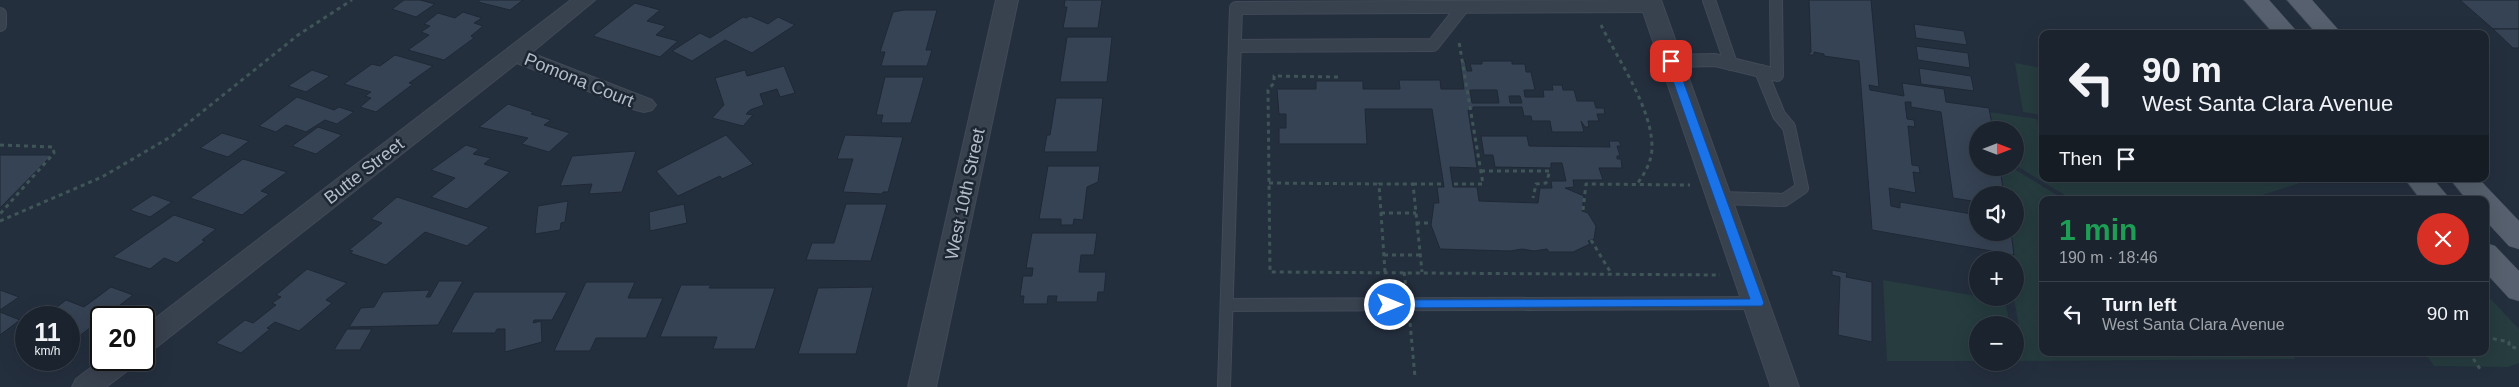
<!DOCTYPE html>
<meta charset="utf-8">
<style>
body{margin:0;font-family:Helvetica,sans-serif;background:#242b36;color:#f1f3f6;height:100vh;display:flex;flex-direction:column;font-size:19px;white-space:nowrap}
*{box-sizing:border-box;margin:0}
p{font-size:16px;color:#a0a4aa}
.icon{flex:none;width:28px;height:28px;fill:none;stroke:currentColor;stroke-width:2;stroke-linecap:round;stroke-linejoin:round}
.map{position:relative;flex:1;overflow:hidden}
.side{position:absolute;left:2039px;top:196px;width:450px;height:160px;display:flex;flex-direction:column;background:#1b232e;border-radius:10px;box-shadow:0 5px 20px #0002,0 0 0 1px #39404a}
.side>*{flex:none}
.banner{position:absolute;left:2039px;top:30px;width:450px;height:152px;border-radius:10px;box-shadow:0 5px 20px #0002,0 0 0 1px #39404a;background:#1b232e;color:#f1f3f6;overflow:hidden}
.needle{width:32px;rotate:90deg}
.fabs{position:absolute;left:1969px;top:121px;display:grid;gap:10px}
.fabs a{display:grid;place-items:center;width:55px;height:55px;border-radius:50%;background:#1b232e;box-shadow:0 5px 20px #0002,0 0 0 1px #39404a;font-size:25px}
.speed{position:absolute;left:15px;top:306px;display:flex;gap:10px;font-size:25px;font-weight:700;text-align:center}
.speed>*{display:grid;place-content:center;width:65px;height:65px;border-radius:50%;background:#1b232e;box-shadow:0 5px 20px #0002,0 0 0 1px #39404a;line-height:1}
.speed small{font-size:12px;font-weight:400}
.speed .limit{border:2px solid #111;border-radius:8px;background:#fff;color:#111}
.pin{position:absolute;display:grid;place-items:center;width:42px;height:42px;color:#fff;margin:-21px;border-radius:10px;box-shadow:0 2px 8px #0006}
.me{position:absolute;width:55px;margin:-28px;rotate:90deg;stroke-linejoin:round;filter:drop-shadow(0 0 4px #0008)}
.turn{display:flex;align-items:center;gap:18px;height:105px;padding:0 20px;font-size:22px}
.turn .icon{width:65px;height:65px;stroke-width:2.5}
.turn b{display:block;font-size:35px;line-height:42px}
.then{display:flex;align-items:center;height:48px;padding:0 20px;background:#0003;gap:10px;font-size:19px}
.round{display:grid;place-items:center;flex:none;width:52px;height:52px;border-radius:26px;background:#242b36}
.head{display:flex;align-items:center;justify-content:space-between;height:85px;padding:0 20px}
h1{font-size:30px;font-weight:700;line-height:38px;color:#1e9e55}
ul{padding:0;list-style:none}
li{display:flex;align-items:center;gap:15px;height:65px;padding:0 20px;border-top:1px solid #39404a}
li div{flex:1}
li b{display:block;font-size:19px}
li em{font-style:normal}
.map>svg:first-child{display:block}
</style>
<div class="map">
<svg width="2519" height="387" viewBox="0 0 2519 387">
<rect width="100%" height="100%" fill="#242f3e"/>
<g fill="#263c3f">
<polygon points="2015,63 2042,68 2042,115 2023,112"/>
<polygon points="1989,112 2037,119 2042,141 2042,179 2312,179 2247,200 2073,200 2015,165 2015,130 1993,130"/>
<polygon points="2000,168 2013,168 2065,200 2042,200 2042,352 2291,352 2295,359 2015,361 2015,327 2019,327 2014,298 2015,260 2007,260 2005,253 2014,254 2011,233 2015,232 2015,195 2004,195"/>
<polygon points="1883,280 2005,301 2010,325 1978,325 1977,361 1887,361"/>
<polygon points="2485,293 2519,329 2519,363 2508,367 2434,366 2425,353 2485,352"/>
</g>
<g fill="#364354" stroke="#1f2835" fill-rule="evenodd">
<polygon points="404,0 420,0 435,4 416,17 392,9"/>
<polygon points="480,0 523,0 510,10 478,2"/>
<polygon points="1065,0 1102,0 1098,28 1063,28 1067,7 1064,7"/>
<polygon points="1809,0 1871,0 1879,87 1869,85 1870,90 1904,96 1902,83 1944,89 1946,102 1989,108 1993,130 1978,130 1978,168 2000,168 2004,195 1978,195 1978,202 1953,198 1941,112 1911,107 1911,102 1905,102 1907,119 1914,120 1915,127 1908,126 1912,165 1919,166 1920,173 1913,172 1916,193 1889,188 1891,206 1900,208 1900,202 1978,215 1978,232 2011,232 2014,255 1872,230 1859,61 1824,56 1824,54 1814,52 1814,55 1808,55 1811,52"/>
<polygon points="2460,0 2519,0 2519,29 2493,29"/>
<polygon points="635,3 660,10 647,21 666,26 656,35 678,41 660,57 593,36"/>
<polygon points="904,10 937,10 926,50 932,50 927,66 881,66 885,52 880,52 893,12"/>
<polygon points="463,12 482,18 474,23 483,26 471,36 474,38 444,60 408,50 429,35 421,32 430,26 424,24 438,13 455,18"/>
<polygon points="750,16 768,24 778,17 795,25 752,53 725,40 692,61 672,51 700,33 710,38 743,17 746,18"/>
<polygon points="1914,24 1964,31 1967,45 1916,38"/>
<polygon points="2493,29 2519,29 2519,48 2513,48"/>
<polygon points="1067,37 1112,37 1107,82 1060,82"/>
<polygon points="1916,46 1968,53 1970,68 1918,60"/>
<polygon points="395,55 433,66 409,83 413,84 376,112 360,107 371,98 365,96 371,92 344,84 372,64 380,66"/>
<path d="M1460,61H1465L1467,71H1472L1470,64H1482V61H1512V64H1525L1526,72H1531L1535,90H1524L1525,97H1544L1543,90H1553L1552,85H1562L1563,90H1574L1577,101H1594L1596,108H1604L1605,114H1597L1599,121H1588L1589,127H1585L1581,121L1584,132H1552L1550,121H1532L1531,116H1524L1522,107H1473V110H1468L1477,168L1450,167L1453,187H1477L1479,201L1538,203L1540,188H1552L1551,181H1566L1562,163H1551V168L1495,167L1493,155H1484L1481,136H1527L1529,146L1610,147L1609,141H1619L1621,146H1617L1620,156H1617V159H1621L1622,168H1599L1603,180H1573L1574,187L1565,188L1584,196L1582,211L1588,213L1596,226L1594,239L1588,241L1590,244L1573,252H1549L1547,249L1534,251L1522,249L1510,251L1440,249L1431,225L1434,203H1439L1437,187H1444L1432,109H1365L1367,144H1279V128H1286V114H1279L1277,89H1316V81H1363V89H1400L1399,80H1440L1441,89H1464ZM1470,90H1497L1499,103H1472ZM1509,96H1520L1522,103H1510Z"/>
<polygon points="784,66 795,93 780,97 777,89 760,94 764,105 750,110 746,114 753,115 743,126 712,118 724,105 715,78 745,70 747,76"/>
<polygon points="1919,68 1971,76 1974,91 1921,84"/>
<polygon points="312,70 330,76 306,92 288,86"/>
<polygon points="885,77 924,77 911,123 881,123 883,115 876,115"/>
<polygon points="297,97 334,110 339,107 354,112 337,124 325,120 306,132 286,125 276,132 259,126"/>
<polygon points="1056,98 1103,98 1097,152 1044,152 1047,135 1050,135"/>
<polygon points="508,104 533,112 531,114 551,120 544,125 570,133 549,152 522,144 528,138 479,127"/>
<polygon points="318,127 342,135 316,154 292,146"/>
<polygon points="222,133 249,141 228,157 200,148"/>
<polygon points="726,135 753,164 722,179 720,176 678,196 656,171"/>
<polygon points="845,135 903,137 888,192 883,192 882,194 843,192 853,159 837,159"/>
<polygon points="466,145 479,149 473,154 491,158 484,164 510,172 467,209 431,197 455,178 431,170"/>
<polygon points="636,151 622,192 589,194 592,184 560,186 572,156"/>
<polygon points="0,155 52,155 0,208"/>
<polygon points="243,159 287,172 261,191 269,194 242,215 190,198"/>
<polygon points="1048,166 1100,166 1098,182 1087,187 1083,220 1074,219 1073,225 1061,225 1061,219 1039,219"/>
<polygon points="153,195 172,202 150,217 130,210"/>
<polygon points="397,197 489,227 467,246 425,232 386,265 350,253 353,251 349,250 382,223 371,219"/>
<polygon points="568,201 565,222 561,223 560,230 535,234 538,206"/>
<polygon points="684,204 687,223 650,231 649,212"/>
<polygon points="846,204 887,204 871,261 806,260 812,243 834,243"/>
<polygon points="174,215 216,229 202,240 205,241 177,263 164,258 150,269 113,257"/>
<polygon points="1032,233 1097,233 1094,255 1081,255 1079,272 1106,272 1104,292 1098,292 1097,302 1056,302 1057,296 1048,296 1047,304 1023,304 1024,296 1020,296 1023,276 1032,276 1033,268 1026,268"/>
<polygon points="307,269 347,283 326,300 332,303 299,331 275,322 267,328 270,329 241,353 216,343 245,320 253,323 276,305 272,303 281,297 276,295"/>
<polygon points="1832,270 1847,273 1846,277 1872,282 1872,342 1838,335 1840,277 1832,275"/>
<polygon points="439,281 463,281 438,325 349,327 361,308 374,307 383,292 430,290 426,297 430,297"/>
<polygon points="586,282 635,282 628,298 663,298 646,338 596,338 590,351 554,351"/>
<polygon points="681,285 711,285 709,288 775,288 755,349 713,349 717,337 660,337"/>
<polygon points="111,287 133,295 69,344 69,318 43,318 66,300 84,307"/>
<polygon points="873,287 856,354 798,354 818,288"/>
<polygon points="0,290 19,297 0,310"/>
<polygon points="474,292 567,292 552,320 534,320 533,323 541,321 542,342 505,352 505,329 497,329 495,333 451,333"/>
<polygon points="0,312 20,320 0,335"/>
<polygon points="347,329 372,329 360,350 334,350"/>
<polygon points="26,341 26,355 14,350"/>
</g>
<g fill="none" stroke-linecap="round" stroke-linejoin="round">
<defs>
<g id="service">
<polyline points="1709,0 1731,64"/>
<polyline points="0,14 0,25"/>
<polyline points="1235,46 1433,45 1463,7"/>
<polyline points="1671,61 1715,60 1777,75 1776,0"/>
<polyline points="1720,198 1784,200 1802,188 1789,127 1779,115 1761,71"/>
<polyline points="1227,305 1757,303"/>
<polyline points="1224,387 1236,8 1652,6"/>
</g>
<g id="minor">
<polygon points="571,0 595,0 531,53 652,100 656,105 652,110 644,112 636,110 517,63 154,349 144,352 144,327"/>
<polygon points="996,0 1018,0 936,387 908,387"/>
<polygon points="1639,0 1661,0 1799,387 1771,387"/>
<polygon points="101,360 135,360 131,368 106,387 72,387 76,379"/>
</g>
<g id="primary">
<polygon points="2244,0 2269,0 2299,34 2274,34"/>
<polygon points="2287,0 2312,0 2342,34 2317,34"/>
<polygon points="2405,179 2433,179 2451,200 2421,200"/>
<polygon points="2450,179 2479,179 2519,221 2519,249 2509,246 2485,220 2485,200 2467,200"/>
<polygon points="2485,243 2495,246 2519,271 2519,301 2509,298 2485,272"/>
</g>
</defs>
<use href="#service" stroke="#414a57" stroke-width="14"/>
<use href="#minor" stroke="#414a57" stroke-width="2"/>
<use href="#primary" stroke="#414a57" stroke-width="1"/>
<g stroke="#3f5557" stroke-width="3" stroke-dasharray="4 4" stroke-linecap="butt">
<path d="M1601,25C1618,60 1653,109 1652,149C1651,163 1645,173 1637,184"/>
<polyline points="1338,77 1274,76 1274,83 1268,90 1270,272 1720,275"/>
<polyline points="0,145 53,147 54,153 0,214"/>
<polyline points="1481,171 1550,171 1546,183 1536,184 1533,198"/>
<polyline points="1269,183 1379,184"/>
<polyline points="1413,184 1443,184"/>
<polyline points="1454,184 1483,184 1459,42"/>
<polyline points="1583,210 1586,184 1690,185"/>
<polyline points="1381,213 1416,213"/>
<polyline points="0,221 102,177 172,136 298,35 352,0"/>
<polyline points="1416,223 1431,223"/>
<polyline points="1591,240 1611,273"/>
<polyline points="1384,255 1420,255"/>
<polyline points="1385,272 1379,184 1413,184 1422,272"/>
<polyline points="1404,272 1406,287"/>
<polyline points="1410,323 1415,377"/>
<polyline points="2485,337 2509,342 2509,346 2519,349"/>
<polyline points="2469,352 2480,369"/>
</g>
<use href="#service" stroke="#38414e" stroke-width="12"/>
<use href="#minor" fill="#38414e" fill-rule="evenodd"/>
<use href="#primary" fill="#56606e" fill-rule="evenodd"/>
</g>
<polygon fill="#1a73e8" stroke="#114b97" points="1671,57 1676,61 1764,303 1762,306 1385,308 1383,305 1390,300 1750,299 1666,61"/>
<g text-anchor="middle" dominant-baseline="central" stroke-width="5" stroke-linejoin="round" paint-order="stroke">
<g font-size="18" fill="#b4bcc9" stroke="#1d2633">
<text transform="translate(579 80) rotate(22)">Pomona Court</text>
<text transform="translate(364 171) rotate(-38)">Butte Street</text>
<text transform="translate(965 194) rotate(-78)">West 10th Street</text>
</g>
</g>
</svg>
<div class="fabs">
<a><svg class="needle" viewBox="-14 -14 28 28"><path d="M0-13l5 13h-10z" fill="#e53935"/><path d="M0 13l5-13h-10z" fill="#a0a4aa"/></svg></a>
<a><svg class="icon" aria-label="sound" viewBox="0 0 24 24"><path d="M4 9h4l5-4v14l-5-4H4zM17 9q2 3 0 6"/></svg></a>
<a>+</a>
<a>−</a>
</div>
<div class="speed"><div>11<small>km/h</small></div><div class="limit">20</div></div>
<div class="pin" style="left:1671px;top:61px;background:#d93025"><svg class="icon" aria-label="arrive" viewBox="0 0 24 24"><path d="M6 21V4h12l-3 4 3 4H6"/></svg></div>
<svg class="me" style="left:1390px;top:305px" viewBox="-20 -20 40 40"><circle r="17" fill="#1a73e8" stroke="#fff" stroke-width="3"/><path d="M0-11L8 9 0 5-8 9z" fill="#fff"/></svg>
<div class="banner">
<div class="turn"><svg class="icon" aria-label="left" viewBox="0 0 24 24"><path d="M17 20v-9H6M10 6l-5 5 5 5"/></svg><div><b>90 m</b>West Santa Clara Avenue</div></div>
<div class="then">Then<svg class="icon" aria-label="arrive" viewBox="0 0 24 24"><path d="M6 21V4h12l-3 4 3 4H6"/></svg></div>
</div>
<section class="side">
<div class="head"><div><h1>1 min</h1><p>190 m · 18:46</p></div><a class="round" style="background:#d93025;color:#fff"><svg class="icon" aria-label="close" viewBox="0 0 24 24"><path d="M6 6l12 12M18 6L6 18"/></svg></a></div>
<ul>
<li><svg class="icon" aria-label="left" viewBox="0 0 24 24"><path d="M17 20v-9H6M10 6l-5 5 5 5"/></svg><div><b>Turn left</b><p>West Santa Clara Avenue</p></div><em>90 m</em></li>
</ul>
</section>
</div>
